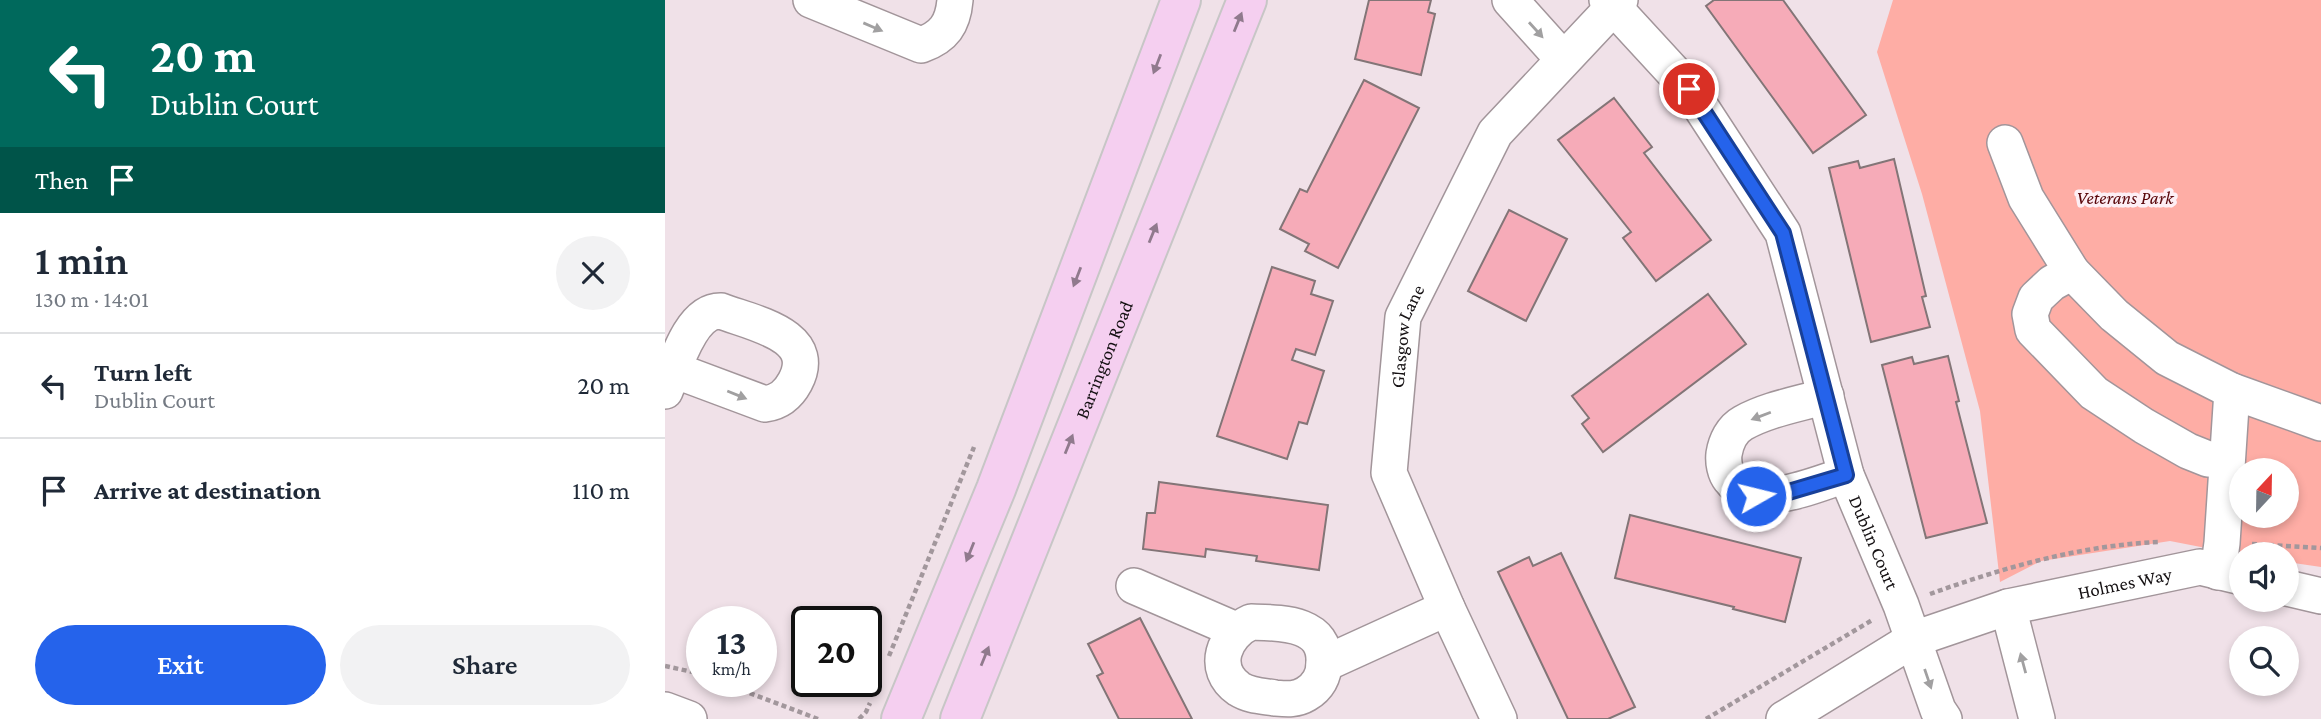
<!DOCTYPE html>
<meta charset="utf-8">
<style>
body{margin:0;font-family:"Crimson Pro",serif;background:#f2f2f3;color:#1f2937;height:100vh;display:flex;flex-direction:column;font-size:26px;white-space:nowrap}
*{box-sizing:border-box;margin:0}
p{font-size:23px;color:#747a83}
.icon{flex:none;width:38px;height:38px;fill:none;stroke:currentColor;stroke-width:2;stroke-linecap:round;stroke-linejoin:round}
.map{position:relative;flex:1;overflow:hidden}
.drawer{display:flex;flex-direction:column;background:#fff;width:665px}
.drawer>*{flex:none}
.top-card{background:#00695c;color:#fff;overflow:hidden}
.needle{width:46px;rotate:22deg}
.buttons{position:absolute;left:1564px;top:458px;display:grid;gap:14px}
.buttons a{display:grid;place-items:center;width:70px;height:70px;border-radius:50%;background:#fff;box-shadow:0 4px 10px #0003;font-size:35px}
.speed{position:absolute;left:21px;top:606px;display:flex;gap:14px;font-size:35px;font-weight:700;text-align:center}
.speed>*{display:grid;place-content:center;width:91px;height:91px;border-radius:50%;background:#fff;box-shadow:0 4px 10px #0003;line-height:1}
.speed small{font-size:18px;font-weight:400}
.speed .limit{border:4px solid #111;border-radius:10px;background:#fff;color:#111}
.pin{position:absolute;display:grid;place-items:center;width:60px;height:60px;color:#fff;margin:-30px;border:4px solid #fff;border-radius:50%;box-shadow:0 2px 7px #0007}
.me{position:absolute;width:77px;margin:-38px;rotate:82deg;stroke-linejoin:round;filter:drop-shadow(0 0 5px #0008)}
.turn{display:flex;align-items:center;gap:24px;height:147px;padding:0 35px;font-size:32px}
.turn .icon{width:91px;height:91px;stroke-width:2.5}
.turn b{display:block;font-size:49px;line-height:60px}
.then{display:flex;align-items:center;height:66px;padding:0 35px;background:#0003;gap:14px;font-size:26px}
.round{display:grid;place-items:center;flex:none;width:74px;height:74px;border-radius:37px;background:#f2f2f3}
.headline{display:flex;align-items:center;justify-content:space-between;height:119px;padding:0 35px}
h1{font-size:42px;font-weight:600;line-height:52px}
.cta{display:flex;gap:14px;margin-top:auto;padding:14px 35px}
.cta a{flex:1;height:80px;border-radius:42px;background:#2563eb;color:#fff;font-size:28px;font-weight:600;line-height:80px;text-align:center}
.cta a+a{background:#f2f2f3;color:#1f2937}
ul{padding:0;list-style:none}
li{display:flex;align-items:center;gap:21px;height:105px;padding:0 35px;border-top:2px solid #e0e1e3}
li div{flex:1}
li b{display:block;font-size:26px}
li em{font-style:normal}
main{display:flex;flex:1;min-height:0}
.map>svg:first-child{display:block}
</style>
<main>
<section class="drawer">
<div class="top-card">
<div class="turn"><svg class="icon" aria-label="left" viewBox="0 0 24 24"><path d="M17 20v-9H6M10 6l-5 5 5 5"/></svg><div><b>20 m</b>Dublin Court</div></div>
<div class="then">Then<svg class="icon" aria-label="arrive" viewBox="0 0 24 24"><path d="M6 21V4h12l-3 4 3 4H6"/></svg></div>
</div>
<div class="headline"><div><h1>1 min</h1><p>130 m · 14:01</p></div><a class="round"><svg class="icon" aria-label="close" viewBox="0 0 24 24"><path d="M6 6l12 12M18 6L6 18"/></svg></a></div>
<ul>
<li><svg class="icon" aria-label="left" viewBox="0 0 24 24"><path d="M17 20v-9H6M10 6l-5 5 5 5"/></svg><div><b>Turn left</b><p>Dublin Court</p></div><em>20 m</em></li>
<li><svg class="icon" aria-label="arrive" viewBox="0 0 24 24"><path d="M6 21V4h12l-3 4 3 4H6"/></svg><div><b>Arrive at destination</b></div><em>110 m</em></li>
</ul>
<div class="cta"><a>Exit</a><a>Share</a></div>
</section>
<div class="map">
<svg width="1656" height="719" viewBox="0 0 1656 719">
<rect width="100%" height="100%" fill="#f0e1e8"/>
<path fill="#feada5" fill-rule="evenodd" d="M1228,0H1656V567L1622,562V555H1577L1505,541L1376,561L1335,582L1315,411L1257,194L1212,52ZM1577,471H1622V516H1577Z"/>
<g fill="#f6abb8" stroke="#837577" stroke-width="2">
<polygon points="704,0 766,0 763,12 770,14 756,75 690,59"/>
<polygon points="1049,0 1118,0 1201,115 1148,153 1041,6"/>
<polygon points="699,80 754,108 673,268 640,251 644,244 615,229 635,189 642,192"/>
<polygon points="949,98 987,147 979,153 1046,240 991,281 958,238 966,232 893,140"/>
<polygon points="1229,159 1261,296 1257,297 1265,327 1206,342 1164,168 1193,161 1195,168"/>
<polygon points="844,210 902,239 861,321 803,291"/>
<polygon points="607,267 650,281 646,294 668,301 650,355 631,349 627,360 659,371 642,424 634,422 622,459 552,436"/>
<polygon points="1043,294 1081,344 938,452 917,424 924,418 907,396"/>
<polygon points="1283,356 1294,401 1291,402 1322,523 1261,538 1217,365 1247,357 1249,364"/>
<polygon points="494,482 663,505 654,570 591,561 592,556 541,549 540,557 478,549 482,513 490,513"/>
<polygon points="965,515 1136,558 1120,622 1068,609 1069,607 950,578"/>
<polygon points="896,553 970,707 943,719 903,719 833,572 864,557 868,566"/>
<polygon points="475,618 527,719 454,719 432,676 438,673 423,644"/>
</g>
<g fill="none" stroke-linecap="round" stroke-linejoin="round">
<defs>
<g id="minor">
<path d="M146,0L256,45C279,37 288,24 290,0"/>
<polyline points="845,0 898,59"/>
<path id="s1" d="M942,0L1024,89L1118,233L1181,475L1236,605L1273,710L1279,719"/>
<polyline points="1340,143 1361,198 1407,272 1449,315 1502,358 1567,391 1656,423"/>
<polyline points="1407,272 1387,283 1371,298 1365,314 1368,330 1429,393 1479,426 1523,451 1543,459 1562,460"/>
<path d="M0,391C10,367 25,310 56,311C87,323 155,335 130,382C123,395 114,402 100,404L9,370"/>
<path d="M1161,396C1134,404 1103,409 1078,423C1067,429 1061,442 1059,454C1058,462 1060,473 1065,479C1090,513 1147,485 1181,475"/>
<polyline points="1553,572 1557,543 1567,391"/>
<polyline points="469,586 571,630"/>
<polyline points="1622,588 1656,596"/>
<polyline points="1343,607 1372,719"/>
<path d="M586,622C616,623 661,622 659,663C659,676 653,687 641,694C631,700 622,699 610,698C598,696 585,696 574,689C545,669 559,634 586,622Z"/>
<polyline points="659,664 782,608"/>
<polyline points="0,710 24,719"/>
<path id="s2" d="M834,719L782,608L724,473L738,317L830,133L955,0"/>
<path id="s3" d="M1119,719L1249,639L1343,607L1535,567L1577,577"/>
</g>
<g id="major">
<polyline points="236,719 331,489 516,0"/>
<path id="s4" d="M295,719L582,0"/>
</g>
</defs>
<use href="#minor" stroke="#a2959a" stroke-width="38"/>
<use href="#major" stroke="#c7c6c6" stroke-width="42"/>
<g stroke="#a2979c" stroke-width="4.5" stroke-dasharray="5 3.5" stroke-linecap="butt">
<polyline points="1587,544 1656,548"/>
<path d="M1265,594C1337,568 1417,545 1494,542"/>
<polyline points="224,656 309,447"/>
<polyline points="0,666 37,674"/>
<polyline points="53,681 153,719"/>
<polyline points="194,719 201,712 205,703"/>
<polyline points="1041,719 1209,619"/>
</g>
<use href="#minor" stroke="#fff" stroke-width="35"/>
<use href="#major" stroke="#f5cff0" stroke-width="38"/>
</g>
<defs><path id="oneway-solid" d="M-6-.8H1V-3.2L6.5 0L1 3.2V.8H-6Z" transform="scale(1.75)"/></defs>
<g fill="#907a8d">
<use href="#oneway-solid" transform="translate(573 22) rotate(-68)"/>
<use href="#oneway-solid" transform="translate(492 64) rotate(111)"/>
<use href="#oneway-solid" transform="translate(488 233) rotate(-68)"/>
<use href="#oneway-solid" transform="translate(412 277) rotate(111)"/>
<use href="#oneway-solid" transform="translate(404 444) rotate(-68)"/>
<use href="#oneway-solid" transform="translate(305 552) rotate(112)"/>
<use href="#oneway-solid" transform="translate(320 656) rotate(-68)"/>
</g>
<g fill="#a1a0a1">
<use href="#oneway-solid" transform="translate(208 27) rotate(23)"/>
<use href="#oneway-solid" transform="translate(871 30) rotate(48)"/>
<use href="#oneway-solid" transform="translate(72 395) rotate(22)"/>
<use href="#oneway-solid" transform="translate(1096 416) rotate(159)"/>
<use href="#oneway-solid" transform="translate(1358 663) rotate(-105)"/>
<use href="#oneway-solid" transform="translate(1263 679) rotate(71)"/>
</g>
<g fill="none" stroke-linecap="round" stroke-linejoin="round">
<defs>
<polyline id="route" points="1024,89 1118,233 1181,475 1110,496 1091,496"/>
</defs>
<use href="#route" stroke="#184099" stroke-width="18"/>
<use href="#route" stroke="#2563eb" stroke-width="12"/>
</g>
<g text-anchor="middle" dominant-baseline="central" stroke-width="7" stroke-linejoin="round" paint-order="stroke">
<g font-size="19" font-style="italic" fill="#580509" stroke="#fdeff5">
<text x="1460" y="197">Veterans Park</text>
</g>
<g font-size="19" fill="#151113" stroke="#fdeff5">
<text stroke="none"><textPath href="#s2" startOffset="408">Glasgow Lane</textPath></text>
<text stroke="none"><textPath href="#s4" startOffset="387">Barrington Road</textPath></text>
<text stroke="none"><textPath href="#s1" startOffset="616">Dublin Court</textPath></text>
<text stroke="none"><textPath href="#s3" startOffset="371">Holmes Way</textPath></text>
</g>
</g>
</svg>
<div class="buttons">
<a><svg class="needle" viewBox="-14 -14 28 28"><path d="M0-13l5 13h-10z" fill="#e53935"/><path d="M0 13l5-13h-10z" fill="#747a83"/></svg></a>
<a><svg class="icon" aria-label="sound" viewBox="0 0 24 24"><path d="M4 9h4l5-4v14l-5-4H4zM17 9q2 3 0 6"/></svg></a>
<a><svg class="icon" aria-label="search" viewBox="0 0 24 24"><circle cx="10" cy="10" r="6"/><path d="M15 15l6 6"/></svg></a>
</div>
<div class="speed"><div>13<small>km/h</small></div><div class="limit">20</div></div>
<div class="pin" style="left:1024px;top:89px;background:#d93025"><svg class="icon" aria-label="arrive" viewBox="0 0 24 24"><path d="M6 21V4h12l-3 4 3 4H6"/></svg></div>
<svg class="me" style="left:1091px;top:496px" viewBox="-20 -20 40 40"><circle r="17" fill="#2563eb" stroke="#fff" stroke-width="3"/><path d="M0-11L8 9 0 5-8 9z" fill="#fff"/></svg>
</div>
</main>
